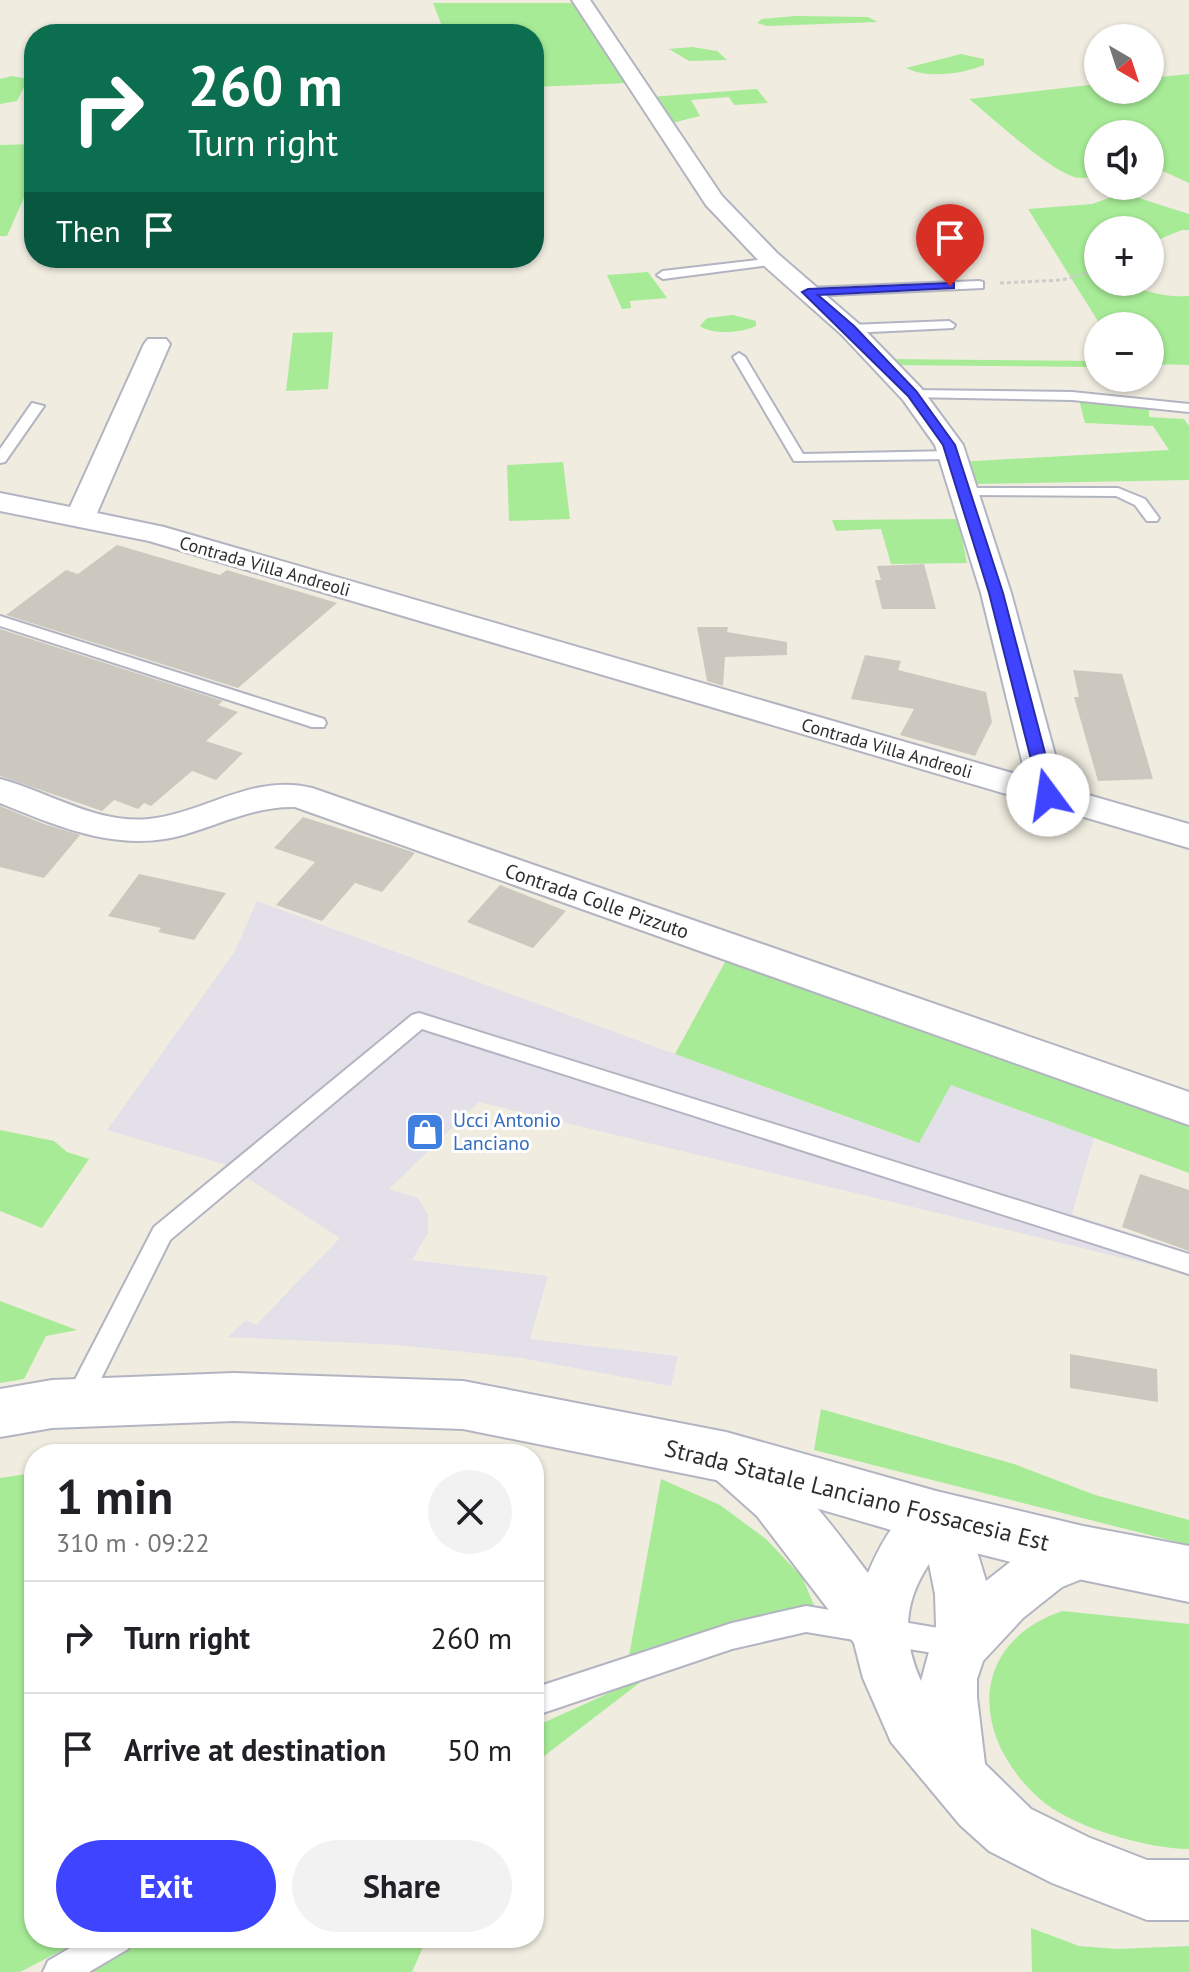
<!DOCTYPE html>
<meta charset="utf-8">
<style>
body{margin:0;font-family:"PT Sans",sans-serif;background:#f2f2f2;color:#202124;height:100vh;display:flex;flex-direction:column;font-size:30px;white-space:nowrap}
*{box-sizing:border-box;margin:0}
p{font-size:26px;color:#757577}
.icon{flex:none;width:44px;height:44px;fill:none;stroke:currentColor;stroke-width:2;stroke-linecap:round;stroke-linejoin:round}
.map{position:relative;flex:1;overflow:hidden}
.details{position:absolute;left:24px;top:1444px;width:520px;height:504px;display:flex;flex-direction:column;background:#fff;border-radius:32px;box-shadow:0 2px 6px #0004}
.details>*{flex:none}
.guide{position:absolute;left:24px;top:24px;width:520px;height:244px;border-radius:32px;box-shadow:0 2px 6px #0004;background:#0b6e4f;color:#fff;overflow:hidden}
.needle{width:52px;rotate:141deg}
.tools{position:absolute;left:1084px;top:24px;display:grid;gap:16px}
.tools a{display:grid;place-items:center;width:80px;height:80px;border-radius:50%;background:#fff;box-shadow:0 2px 6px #0004;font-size:40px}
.pin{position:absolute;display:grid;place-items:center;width:68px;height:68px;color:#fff;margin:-82px -34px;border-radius:50% 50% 50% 0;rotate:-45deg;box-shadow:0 0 8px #0007}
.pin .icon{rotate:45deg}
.me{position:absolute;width:88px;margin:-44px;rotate:346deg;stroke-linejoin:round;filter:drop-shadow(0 0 6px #0008)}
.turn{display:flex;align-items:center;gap:28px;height:168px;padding:0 32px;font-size:36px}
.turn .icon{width:104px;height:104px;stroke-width:2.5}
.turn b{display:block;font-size:56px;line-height:68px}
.then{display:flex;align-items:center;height:76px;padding:0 32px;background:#0003;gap:16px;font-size:30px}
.round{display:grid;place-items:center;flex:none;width:84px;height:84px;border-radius:42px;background:#f2f2f2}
.summary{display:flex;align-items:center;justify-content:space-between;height:136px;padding:0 32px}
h1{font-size:48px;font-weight:600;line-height:60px}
.cta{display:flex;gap:16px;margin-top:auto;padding:16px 32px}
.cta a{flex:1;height:92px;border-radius:48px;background:#3e44ff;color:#fff;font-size:32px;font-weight:600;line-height:92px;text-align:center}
.cta a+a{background:#f2f2f2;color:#202124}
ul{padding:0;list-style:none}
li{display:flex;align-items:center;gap:24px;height:112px;padding:0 32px;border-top:2px solid #e0e0e0}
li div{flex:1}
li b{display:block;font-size:30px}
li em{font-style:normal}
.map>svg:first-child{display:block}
</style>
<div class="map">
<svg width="1189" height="1972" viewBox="0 0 1189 1972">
<rect width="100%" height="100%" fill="#f0ece0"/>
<polygon fill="#e4e0e9" points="257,901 918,1143 951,1085 1094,1138 1072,1214 1189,1252 1189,1274 479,1102 389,1189 418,1198 428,1215 428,1233 412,1260 548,1276 530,1339 678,1356 671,1386 521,1358 398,1345 228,1337 246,1320 256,1325 340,1238 227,1165 107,1130 235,951"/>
<g fill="#a7eb97">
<polygon points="433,3 573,3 627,83 534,87 534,34 445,34"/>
<polygon points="795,16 868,17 878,22 767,26 757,23 762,19"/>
<polygon points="692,47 717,51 727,60 689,61 669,49"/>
<path d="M961,54L984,59V65C962,74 928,79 906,68Z"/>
<path d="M1189,74V183L1150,165V134H1098V173C1093,175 1085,179 1080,178C1055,177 991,116 969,99L1098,84V90H1150V78Z"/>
<polygon points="12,76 28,79 17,101 0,104 0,79"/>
<polygon points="757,89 768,103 734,105 729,97 691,100 700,116 668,124 650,97"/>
<polygon points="34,144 34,175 7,236 0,236 0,145"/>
<path d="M1123,193L1189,214V230H1182L1150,243V230H1098V282C1130,282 1155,299 1189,296V365L1150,364V326H1101L1028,209L1092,204Z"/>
<polygon points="648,272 667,298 630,301 631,308 622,309 607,275"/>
<path d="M733,315L756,321V326C742,333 712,335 700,326L707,318Z"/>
<polygon points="333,332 328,389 286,391 293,333"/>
<polygon points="884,359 1098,361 1098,367 890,365"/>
<polygon points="1079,400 1149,405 1149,417 1184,419 1189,426 1189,480 973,484 958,462 1169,450 1153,426 1085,423"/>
<polygon points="563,462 570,519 509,521 507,465"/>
<polygon points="958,519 967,563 891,564 881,529 836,531 832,520"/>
<polygon points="730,953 1189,1120 1189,1173 951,1085 919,1143 675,1054"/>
<polygon points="0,1130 54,1141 67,1152 89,1159 42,1228 0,1211"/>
<polygon points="0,1301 77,1330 46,1336 24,1379 0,1383"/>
<polygon points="821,1409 1014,1464 1095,1495 1189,1520 1189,1545 814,1450"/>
<polygon points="218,1444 428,1450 430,1454 153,1454"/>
<polygon points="34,1473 34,1938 86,1938 20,1972 0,1972 0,1478"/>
<polygon points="661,1479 720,1505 766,1539 802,1577 817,1612 729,1630 629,1656"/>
<path d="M1062,1611L1189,1624V1849C1148,1849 1071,1827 1040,1799C972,1739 966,1645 1062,1611Z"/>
<polygon points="651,1674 535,1763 534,1764 534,1727"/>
<polygon points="1031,1928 1079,1946 1117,1949 1189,1946 1189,1972 1032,1972"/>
<polygon points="136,1938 427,1938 412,1972 79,1972"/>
</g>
<g fill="#ccc8bf">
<polygon points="117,545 220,575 227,570 337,603 238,688 6,615 66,570 78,574"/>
<polygon points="924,564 936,609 882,609 875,580 881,580 877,566"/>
<polygon points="697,627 728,627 727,632 787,642 787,655 725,657 723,686 707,681"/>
<polygon points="0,629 223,701 218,705 238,712 206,741 243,753 216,780 192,771 151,806 144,803 138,809 114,800 102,811 0,776"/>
<polygon points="865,655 901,661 898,670 986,692 992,722 975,756 900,735 914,709 851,699"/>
<polygon points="1073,670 1122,674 1153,779 1098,781 1074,697 1079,697"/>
<polygon points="0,806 44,824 80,835 44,878 0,867"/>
<polygon points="303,817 392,845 415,853 382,892 355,883 322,921 276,905 315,862 274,848"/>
<polygon points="139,874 226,893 194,940 158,932 161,928 108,916"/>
<polygon points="500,885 566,911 533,948 467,922"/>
<polygon points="1140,1174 1189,1190 1189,1251 1122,1227"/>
<polygon points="1070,1354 1157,1369 1158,1402 1070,1388"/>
</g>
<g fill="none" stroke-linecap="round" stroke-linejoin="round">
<defs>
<g id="lane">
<polygon points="774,258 778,260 778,264 663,279 657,275 663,271"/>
<polygon points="979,281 983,282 983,288 808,296 802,292 808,288"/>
<polygon points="949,321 955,325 953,328 850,333 844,329 850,325"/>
<polygon points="739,353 745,357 803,454 952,451 959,455 952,459 794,461 733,357"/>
<polygon points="912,390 1072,392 1189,404 1189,412 1072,400 907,397 907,391"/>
<polygon points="32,403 44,406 5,462 0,463 0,449"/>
<polygon points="965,488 1118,488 1145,499 1159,518 1157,521 1147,521 1135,505 1116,496 960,495 958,492"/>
<polygon points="0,616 324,719 326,723 324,727 312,727 0,626"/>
<polygon points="419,1013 1189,1254 1189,1274 422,1029 170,1240 85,1411 76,1414 67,1411 64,1403 67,1395 154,1227 412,1015"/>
<polygon points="806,1606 957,1631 967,1635 971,1644 967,1653 957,1657 806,1632 732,1649 534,1716 534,1688 732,1623"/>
<polygon points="87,1938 132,1938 128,1949 89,1972 43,1972 48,1961"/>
</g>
<g id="street">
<polygon points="572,0 590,0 722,196 777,253 859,324 921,388 963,445 1011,593 1064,788 1189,824 1189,848 149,541 0,511 0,493 70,507 144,344 148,339 166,339 170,344 97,513 164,527 1026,777 981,593 935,445 903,400 841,334 761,263 706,205"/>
<path d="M0,779C50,792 95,824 149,819C205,813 253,773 312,788L1189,1092V1125L295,807C255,806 221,824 183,835C119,853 59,827 0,803Z"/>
<path d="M729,1436C784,1457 833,1527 868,1573C882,1540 900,1507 936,1493L954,1500L976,1548L986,1581L1024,1551L1083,1528L1102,1535L1109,1553L1102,1571L1062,1587L1023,1618L983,1661L977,1679V1697L985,1764L1031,1809L1088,1837L1147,1860H1189V1920H1147L1052,1883L989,1851L960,1825L891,1742L863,1678L854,1643L757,1516L711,1475L704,1459L711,1443ZM929,1564L935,1594L936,1626L921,1681C902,1639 903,1603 929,1564Z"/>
</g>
<polygon id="secondary" points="234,1373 463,1381 726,1432 936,1491 1083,1526 1189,1546 1189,1602 1083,1580 936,1543 726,1482 463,1429 234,1421 52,1428 0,1437 0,1389 52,1380"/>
</defs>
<use href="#lane" stroke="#b3b4c2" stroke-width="4"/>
<use href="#street" stroke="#b3b4c2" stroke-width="4"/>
<use href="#secondary" stroke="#b3b4c2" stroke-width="4"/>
<polyline stroke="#cdcdcd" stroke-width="3" stroke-dasharray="4 3" stroke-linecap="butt" points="1000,283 1062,280 1098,270"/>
<use href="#lane" fill="#fff" fill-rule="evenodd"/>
<use href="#street" fill="#fff" fill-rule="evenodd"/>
<use href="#secondary" fill="#fff" fill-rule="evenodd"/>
</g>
<polygon fill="#3e44ff" stroke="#282ca6" stroke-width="2" points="950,283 954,283 954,288 818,295 854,326 916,391 955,445 1003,593 1056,795 1048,801 1040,795 989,593 943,445 908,396 802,292 808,289"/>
<defs>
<symbol id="shop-square" viewBox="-11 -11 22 22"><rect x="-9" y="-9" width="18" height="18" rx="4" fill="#3f7fe0" stroke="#fff"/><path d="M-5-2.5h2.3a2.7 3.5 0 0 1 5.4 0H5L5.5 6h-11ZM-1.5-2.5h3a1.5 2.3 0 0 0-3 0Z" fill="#fff"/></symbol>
</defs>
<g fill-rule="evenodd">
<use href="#shop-square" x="403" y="1110" width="44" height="44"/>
</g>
<g text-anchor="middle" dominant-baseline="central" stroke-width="6" stroke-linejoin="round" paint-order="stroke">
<g font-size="18" fill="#2e2e2e" stroke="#fff">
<text transform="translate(265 566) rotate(16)">Contrada Villa Andreoli</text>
<text transform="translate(887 748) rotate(16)">Contrada Villa Andreoli</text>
</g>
<g font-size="20" fill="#2e2e2e" stroke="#fff">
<text transform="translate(597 901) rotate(19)">Contrada Colle Pizzuto</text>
</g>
<g font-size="20" fill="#366cbe" stroke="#fff" text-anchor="start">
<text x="453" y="1120">Ucci Antonio<tspan x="453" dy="23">Lanciano</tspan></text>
</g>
<g font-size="24" fill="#2e2e2e" stroke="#fff">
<text transform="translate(857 1495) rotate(14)">Strada Statale Lanciano Fossacesia Est</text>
</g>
</g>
</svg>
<div class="tools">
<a><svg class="needle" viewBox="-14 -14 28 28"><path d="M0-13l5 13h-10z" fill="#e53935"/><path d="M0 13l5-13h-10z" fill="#757577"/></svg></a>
<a><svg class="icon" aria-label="sound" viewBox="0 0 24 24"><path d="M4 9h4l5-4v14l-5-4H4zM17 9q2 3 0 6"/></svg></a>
<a>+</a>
<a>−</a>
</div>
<div class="pin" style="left:950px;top:286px;background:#d93025"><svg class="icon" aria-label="arrive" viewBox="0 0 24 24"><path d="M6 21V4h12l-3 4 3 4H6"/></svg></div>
<svg class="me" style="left:1048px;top:795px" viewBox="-20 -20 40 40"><circle r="19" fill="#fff"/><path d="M0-13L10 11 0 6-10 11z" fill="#3e44ff"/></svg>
<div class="guide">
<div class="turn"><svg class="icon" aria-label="right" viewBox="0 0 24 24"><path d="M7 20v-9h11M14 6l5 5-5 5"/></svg><div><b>260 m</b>Turn right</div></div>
<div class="then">Then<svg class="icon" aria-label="arrive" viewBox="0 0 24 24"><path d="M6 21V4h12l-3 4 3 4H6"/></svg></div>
</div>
<section class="details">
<div class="summary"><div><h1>1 min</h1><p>310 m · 09:22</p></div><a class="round"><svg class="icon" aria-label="close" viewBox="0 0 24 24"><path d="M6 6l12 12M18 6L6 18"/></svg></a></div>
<ul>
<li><svg class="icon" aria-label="right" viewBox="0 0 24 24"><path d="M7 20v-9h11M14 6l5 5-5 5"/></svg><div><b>Turn right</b></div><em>260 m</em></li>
<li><svg class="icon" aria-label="arrive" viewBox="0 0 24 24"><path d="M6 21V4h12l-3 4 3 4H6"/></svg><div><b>Arrive at destination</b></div><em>50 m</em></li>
</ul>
<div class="cta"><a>Exit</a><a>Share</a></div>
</section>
</div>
